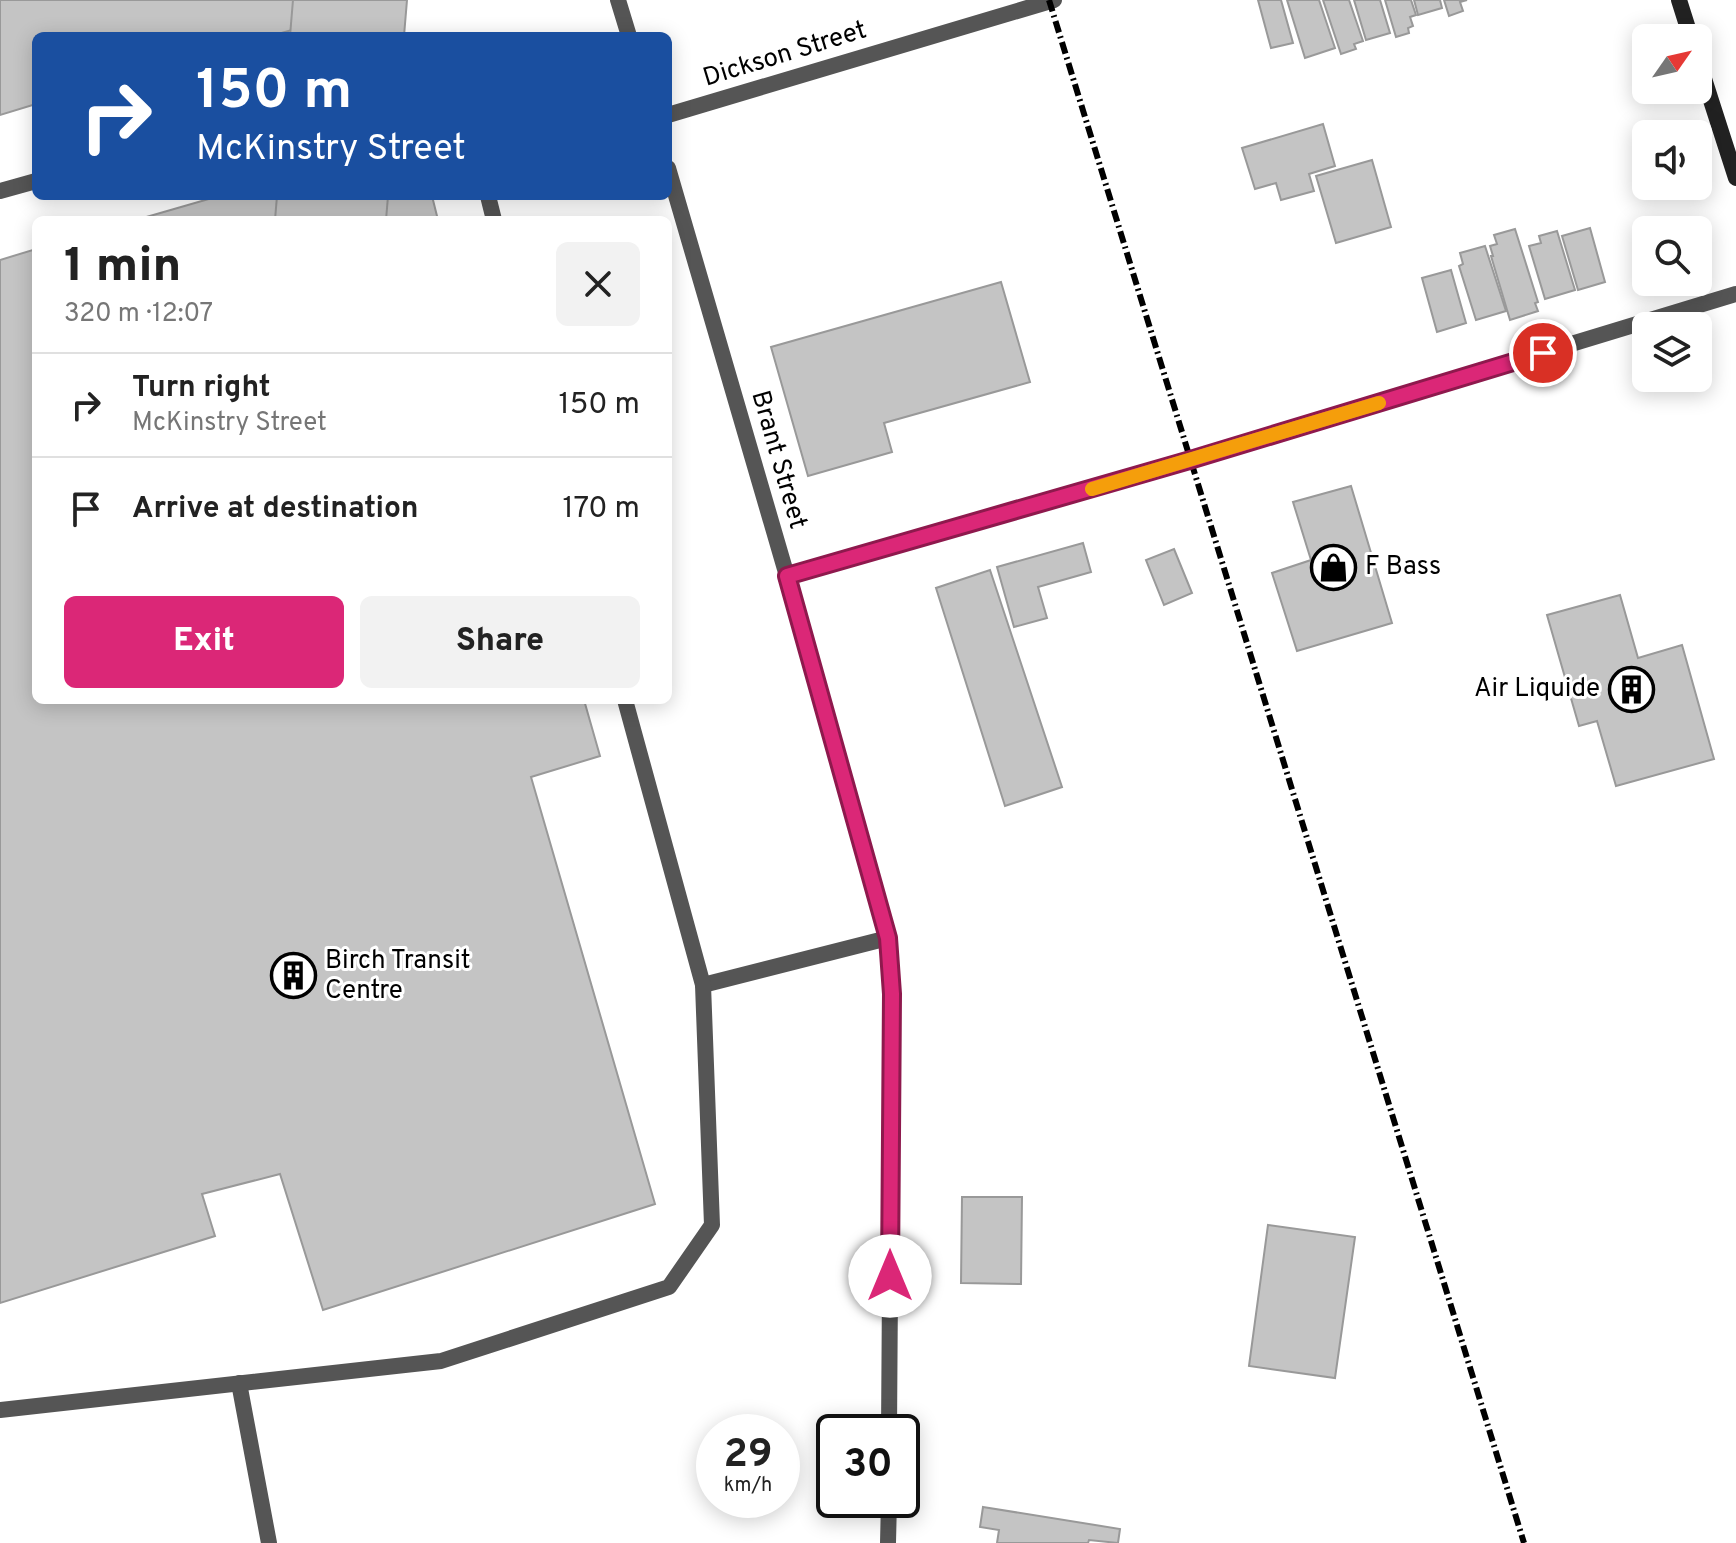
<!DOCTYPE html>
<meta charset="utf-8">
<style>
body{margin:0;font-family:Overpass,sans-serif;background:#f2f2f2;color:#222;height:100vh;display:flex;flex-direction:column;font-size:30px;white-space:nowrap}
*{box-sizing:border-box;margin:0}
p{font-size:26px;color:#767676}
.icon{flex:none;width:44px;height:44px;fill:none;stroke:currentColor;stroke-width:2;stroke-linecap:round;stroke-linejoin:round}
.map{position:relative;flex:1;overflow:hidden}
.panel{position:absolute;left:32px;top:216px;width:640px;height:488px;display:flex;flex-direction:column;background:#fff;border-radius:12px;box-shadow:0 4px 20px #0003}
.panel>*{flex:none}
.hud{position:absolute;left:32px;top:32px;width:640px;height:168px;border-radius:12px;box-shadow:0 4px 20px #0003;background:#1a4fa0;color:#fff;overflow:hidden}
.needle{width:52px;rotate:56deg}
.fabs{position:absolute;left:1632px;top:24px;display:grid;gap:16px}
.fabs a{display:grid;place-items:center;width:80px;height:80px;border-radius:12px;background:#fff;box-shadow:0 4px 20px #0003;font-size:40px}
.speed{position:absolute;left:696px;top:1414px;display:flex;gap:16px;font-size:40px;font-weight:700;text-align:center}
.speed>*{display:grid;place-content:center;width:104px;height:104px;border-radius:50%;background:#fff;box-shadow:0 4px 20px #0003;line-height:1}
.speed small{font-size:20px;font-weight:400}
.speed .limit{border:4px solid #111;border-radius:12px;background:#fff;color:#111}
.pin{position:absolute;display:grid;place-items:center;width:68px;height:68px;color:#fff;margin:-34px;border:4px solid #fff;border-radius:50%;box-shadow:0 2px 8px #0007}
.me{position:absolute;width:88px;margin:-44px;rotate:0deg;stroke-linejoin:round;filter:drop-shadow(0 0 6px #0008)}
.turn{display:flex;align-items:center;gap:28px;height:168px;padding:0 32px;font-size:36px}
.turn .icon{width:104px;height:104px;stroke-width:2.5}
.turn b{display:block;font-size:56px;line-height:68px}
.round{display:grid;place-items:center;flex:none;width:84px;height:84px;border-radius:12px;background:#f2f2f2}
.headline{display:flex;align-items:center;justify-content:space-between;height:136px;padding:0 32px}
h1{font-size:48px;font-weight:800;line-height:60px}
.primary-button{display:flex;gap:16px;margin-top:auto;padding:16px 32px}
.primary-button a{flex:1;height:92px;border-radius:12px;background:#db2777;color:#fff;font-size:32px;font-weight:800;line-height:92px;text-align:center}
.primary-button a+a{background:#f2f2f2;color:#222}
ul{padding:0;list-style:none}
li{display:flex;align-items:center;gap:24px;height:104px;padding:0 32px;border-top:2px solid #e0e0e0}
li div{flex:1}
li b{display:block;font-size:30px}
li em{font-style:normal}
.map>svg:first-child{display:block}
</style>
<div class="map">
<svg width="1736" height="1543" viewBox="0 0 1736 1543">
<rect width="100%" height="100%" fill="#fff"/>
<g fill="#c4c4c4" stroke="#999" stroke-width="2">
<polygon points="0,0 374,0 376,6 271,36 36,36 36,104 0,115"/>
<polygon points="293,0 407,0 404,36 290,36"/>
<polygon points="1258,0 1281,0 1293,43 1271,48"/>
<polygon points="1287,0 1319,0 1335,48 1305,58"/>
<polygon points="1323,0 1349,0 1363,41 1354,44 1356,49 1341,54"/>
<polygon points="1354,0 1380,0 1390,33 1366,40"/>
<polygon points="1385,0 1411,0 1416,15 1410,17 1413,26 1408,28 1409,33 1396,37"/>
<polygon points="1414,0 1440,0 1442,8 1418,15"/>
<polygon points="1444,0 1467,0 1460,2 1463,11 1449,16"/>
<polygon points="1323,124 1335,166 1309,174 1314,191 1281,200 1276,183 1255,189 1242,148"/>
<polygon points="1372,160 1391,227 1336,243 1316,176"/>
<polygon points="219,196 432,196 438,220 136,220"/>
<polygon points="277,196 388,196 386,220 275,220"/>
<polygon points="1590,228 1605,282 1578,290 1562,236"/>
<polygon points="1515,229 1538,302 1535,303 1538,311 1510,320 1491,256 1493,256 1490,246 1497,244 1494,235"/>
<polygon points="1557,231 1575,290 1545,299 1529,246 1541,243 1539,236"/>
<polygon points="1485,246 1506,311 1476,320 1459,266 1463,264 1460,253"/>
<polygon points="36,249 36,700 584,700 600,756 531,777 655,1204 323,1310 280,1174 202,1194 215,1236 0,1303 0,260"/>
<polygon points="1451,270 1466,323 1437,332 1422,278"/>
<polygon points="1001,282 1030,382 884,423 892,452 808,476 771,347"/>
<polygon points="1351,486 1392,623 1297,651 1272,573 1311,560 1293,502"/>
<polygon points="1083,543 1091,572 1038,587 1047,618 1014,627 997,567"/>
<polygon points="1174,549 1192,593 1164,605 1146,560"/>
<polygon points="990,570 1062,787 1005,806 936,588"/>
<polygon points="1620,595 1638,658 1682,645 1714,759 1616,786 1597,721 1579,726 1547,615"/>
<polygon points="962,1197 1022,1197 1021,1284 961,1283"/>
<polygon points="1268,1225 1355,1237 1335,1378 1249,1366"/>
<polygon points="983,1507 1120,1529 1118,1543 1089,1540 1088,1543 997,1543 999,1530 980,1527"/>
</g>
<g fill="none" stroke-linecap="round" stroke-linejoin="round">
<g stroke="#555" stroke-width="16">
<polyline points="0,191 36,181"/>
<polyline points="488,196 494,220"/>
<polyline points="703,985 888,938"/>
<polyline points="239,1383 269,1543"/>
<polyline points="0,1410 441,1361 669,1287 712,1225 703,985 625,700"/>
</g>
<g stroke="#555" stroke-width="16">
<polyline points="618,0 629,36"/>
<polyline points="668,115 1054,0"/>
<polyline points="668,168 787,576 888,938 892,994 889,1432"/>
<polyline points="787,576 1190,460 1736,294"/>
<polyline points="888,1543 889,1500"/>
</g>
<g stroke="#222" stroke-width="16">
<polyline points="1679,0 1691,38"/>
<polyline points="1698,60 1736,178"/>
</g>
<polyline stroke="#000" stroke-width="6" stroke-dasharray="12 4 2 4" stroke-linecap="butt" points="1049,0 1524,1543"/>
</g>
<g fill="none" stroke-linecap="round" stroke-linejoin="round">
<defs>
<polyline id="route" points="890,1276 892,994 888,938 787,576 1190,460 1543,353"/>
</defs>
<use href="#route" stroke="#8e194d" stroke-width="20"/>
<use href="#route" stroke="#db2777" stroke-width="14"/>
<polyline stroke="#f59e0b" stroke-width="14" points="1092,489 1379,403"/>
</g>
<defs>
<symbol id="shop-ring" viewBox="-11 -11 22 22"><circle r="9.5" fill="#fff" stroke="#000" stroke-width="1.5"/><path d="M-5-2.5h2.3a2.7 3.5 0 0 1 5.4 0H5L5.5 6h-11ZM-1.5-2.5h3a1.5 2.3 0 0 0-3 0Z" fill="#000"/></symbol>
<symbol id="building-ring" viewBox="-11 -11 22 22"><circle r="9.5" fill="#fff" stroke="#000" stroke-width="1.5"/><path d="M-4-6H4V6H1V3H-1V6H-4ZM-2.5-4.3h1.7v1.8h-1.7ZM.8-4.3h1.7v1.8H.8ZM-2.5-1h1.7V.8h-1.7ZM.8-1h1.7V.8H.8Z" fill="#000"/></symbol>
</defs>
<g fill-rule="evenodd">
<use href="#shop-ring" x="1308" y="542" width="51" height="51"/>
<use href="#building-ring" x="1606" y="664" width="51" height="51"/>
<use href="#building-ring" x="268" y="950" width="51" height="51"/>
</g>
<g text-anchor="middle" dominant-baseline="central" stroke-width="6" stroke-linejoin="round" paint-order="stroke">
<g font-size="26" fill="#000" stroke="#fff">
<text transform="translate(785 55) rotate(-17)">Dickson Street</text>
<text transform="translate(778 460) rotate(74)">Brant Street</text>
</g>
<g font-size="26" fill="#000" stroke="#fff" text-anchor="start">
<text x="1365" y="567">F Bass</text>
<text x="1600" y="689" text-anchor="end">Air Liquide</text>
<text x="325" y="961">Birch Transit<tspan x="325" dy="30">Centre</tspan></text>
</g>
</g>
</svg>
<div class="fabs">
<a><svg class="needle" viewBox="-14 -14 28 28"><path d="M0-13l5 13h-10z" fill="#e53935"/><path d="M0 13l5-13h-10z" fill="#767676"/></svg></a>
<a><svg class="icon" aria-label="sound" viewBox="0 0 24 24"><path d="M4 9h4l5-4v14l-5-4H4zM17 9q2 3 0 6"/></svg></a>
<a><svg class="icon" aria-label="search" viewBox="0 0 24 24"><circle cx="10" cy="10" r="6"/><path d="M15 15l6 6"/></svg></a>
<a><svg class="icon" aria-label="layers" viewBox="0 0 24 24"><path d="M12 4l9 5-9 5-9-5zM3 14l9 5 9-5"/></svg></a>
</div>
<div class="speed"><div>29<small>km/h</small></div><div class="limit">30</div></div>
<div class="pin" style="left:1543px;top:353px;background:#d93025"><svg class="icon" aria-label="arrive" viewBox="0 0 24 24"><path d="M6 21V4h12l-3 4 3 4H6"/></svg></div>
<svg class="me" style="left:890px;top:1276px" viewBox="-20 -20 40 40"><circle r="19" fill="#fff"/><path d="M0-13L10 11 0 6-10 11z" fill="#db2777"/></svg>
<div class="hud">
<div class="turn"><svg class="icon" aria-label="right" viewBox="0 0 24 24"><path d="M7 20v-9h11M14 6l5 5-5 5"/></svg><div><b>150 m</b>McKinstry Street</div></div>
</div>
<section class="panel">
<div class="headline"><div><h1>1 min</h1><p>320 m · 12:07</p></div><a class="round"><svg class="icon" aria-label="close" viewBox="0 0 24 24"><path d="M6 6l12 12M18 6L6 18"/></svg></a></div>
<ul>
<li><svg class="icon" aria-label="right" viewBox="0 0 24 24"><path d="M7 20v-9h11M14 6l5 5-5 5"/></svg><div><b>Turn right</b><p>McKinstry Street</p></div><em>150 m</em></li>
<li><svg class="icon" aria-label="arrive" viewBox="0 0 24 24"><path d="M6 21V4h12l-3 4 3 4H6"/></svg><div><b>Arrive at destination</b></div><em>170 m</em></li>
</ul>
<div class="primary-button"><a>Exit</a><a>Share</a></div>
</section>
</div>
